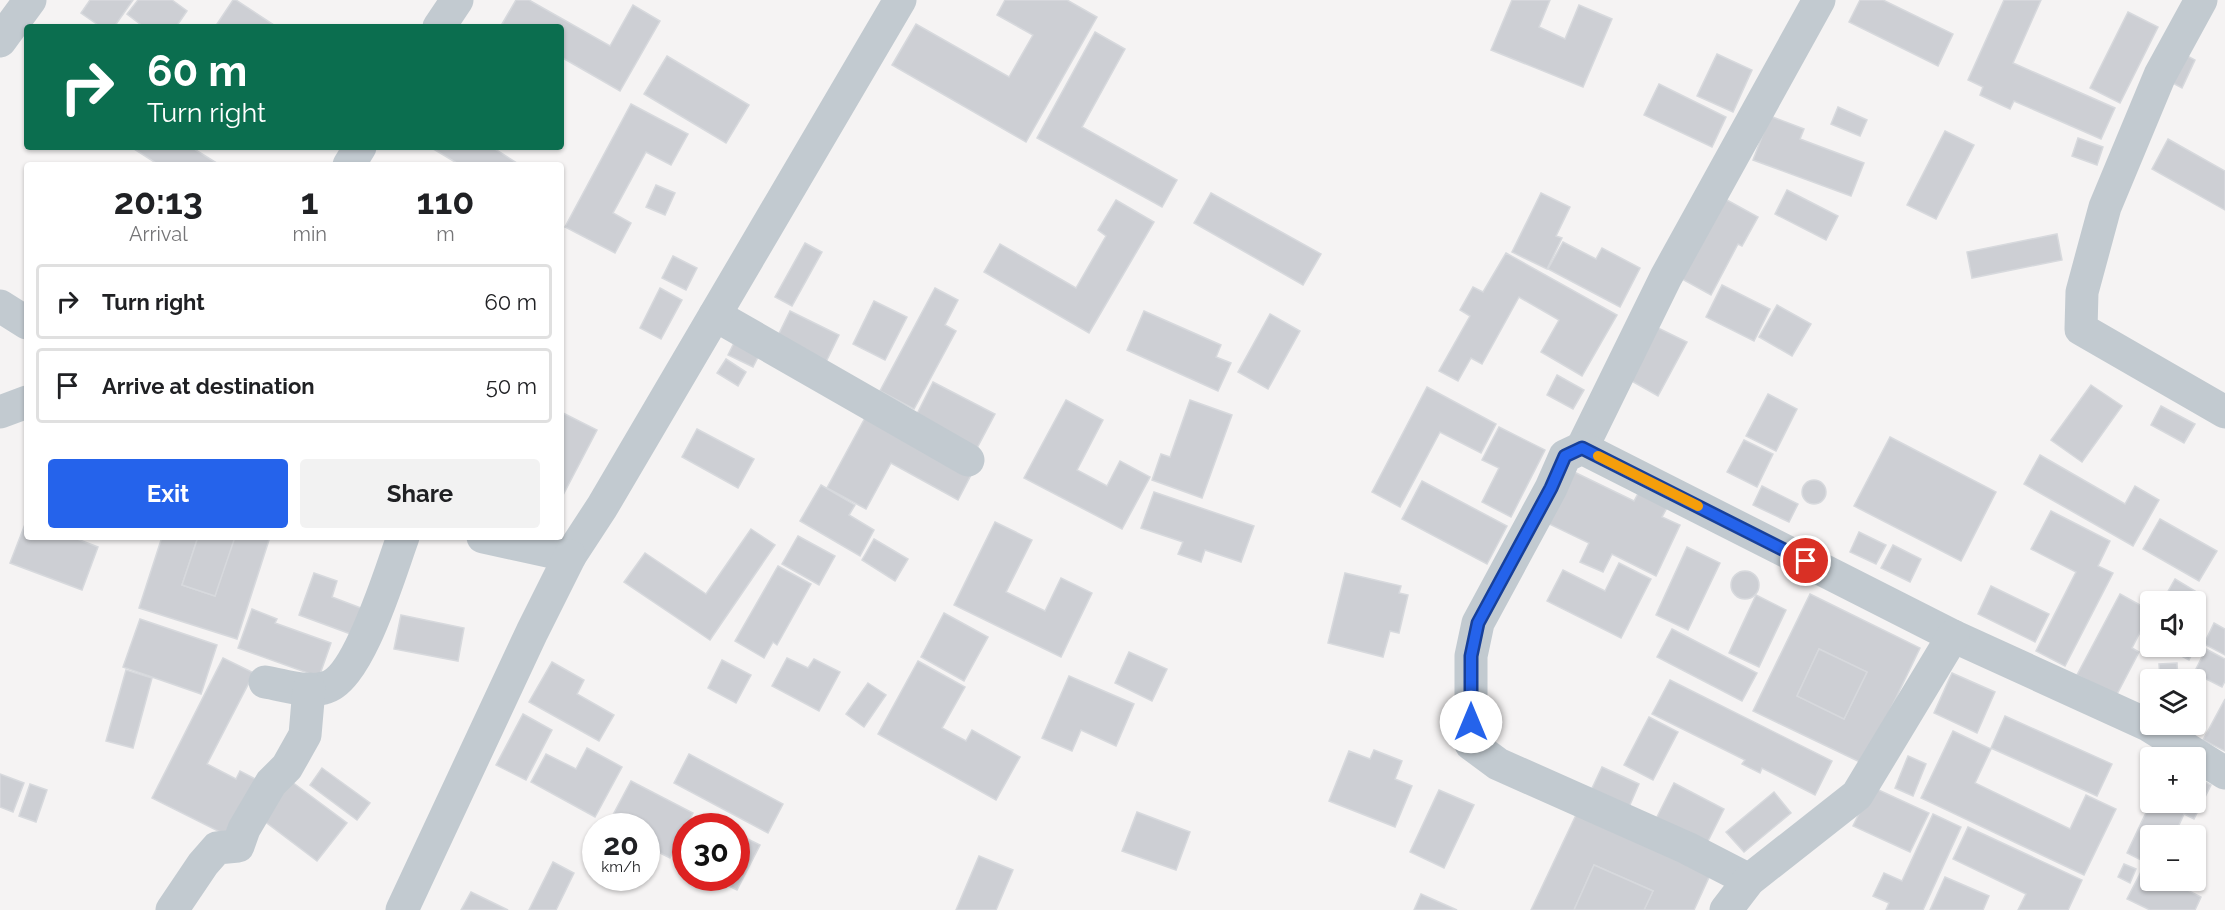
<!DOCTYPE html>
<meta charset="utf-8">
<style>
body{margin:0;font-family:Raleway,sans-serif;background:#f2f2f2;color:#202124;height:100vh;display:flex;flex-direction:column;font-size:22px;white-space:nowrap}
*{box-sizing:border-box;margin:0}
p{font-size:20px;color:#757577}
.icon{flex:none;width:33px;height:33px;fill:none;stroke:currentColor;stroke-width:2;stroke-linecap:round;stroke-linejoin:round}
.map{position:relative;flex:1;overflow:hidden}
.drawer{position:absolute;left:24px;top:162px;width:540px;height:378px;display:flex;flex-direction:column;background:#fff;border-radius:6px;box-shadow:0 2px 4px #0004}
.drawer>*{flex:none}
.top-card{position:absolute;left:24px;top:24px;width:540px;height:126px;border-radius:6px;box-shadow:0 2px 4px #0004;background:#0b6e4f;color:#fff;overflow:hidden}
.fabs{position:absolute;left:2140px;top:591px;display:grid;gap:12px}
.fabs a{display:grid;place-items:center;width:66px;height:66px;border-radius:6px;background:#fff;box-shadow:0 2px 4px #0004;font-size:30px}
.speed{position:absolute;left:582px;top:813px;display:flex;gap:12px;font-size:30px;font-weight:700;text-align:center}
.speed>*{display:grid;place-content:center;width:78px;height:78px;border-radius:50%;background:#fff;box-shadow:0 2px 4px #0004;line-height:1}
.speed small{font-size:15px;font-weight:400}
.speed .limit{border:9px solid #d22;background:#fff;color:#111}
.pin{position:absolute;display:grid;place-items:center;width:51px;height:51px;color:#fff;margin:-26px;border:3px solid #fff;border-radius:50%;box-shadow:0 2px 6px #0007}
.me{position:absolute;width:66px;margin:-33px;rotate:0deg;stroke-linejoin:round;filter:drop-shadow(0 0 4px #0008)}
.turn{display:flex;align-items:center;gap:21px;height:126px;padding:0 24px;font-size:27px}
.turn .icon{width:78px;height:78px;stroke-width:2.5}
.turn b{display:block;font-size:42px;line-height:51px}
.eta{display:flex;justify-content:space-evenly;align-items:center;height:102px;text-align:center}
.eta b{font-size:36px;font-weight:700;line-height:42px}
.action{display:flex;gap:12px;margin-top:auto;padding:12px 24px}
.action a{flex:1;height:69px;border-radius:6px;background:#2563eb;color:#fff;font-size:24px;font-weight:700;line-height:69px;text-align:center}
.action a+a{background:#f2f2f2;color:#202124}
ul{padding:0;list-style:none}
li{display:flex;align-items:center;gap:18px;height:75px;margin:0 12px 9px;padding:0 12px;border:3px solid #e0e0e0;border-radius:6px}
li div{flex:1}
li b{display:block;font-size:22px}
li em{font-style:normal}
.map>svg:first-child{display:block}
</style>
<div class="map">
<svg width="2225" height="910" viewBox="0 0 2225 910">
<rect width="100%" height="100%" fill="#f5f3f3"/>
<g fill="#cdcfd4" stroke="#d7d9dd" stroke-width="1.5" fill-rule="evenodd">
<polygon points="90,0 133,0 114,27 101,27 81,13"/>
<polygon points="138,0 172,0 187,11 176,27 144,27 127,14"/>
<polygon points="233,0 236,0 277,27 215,27"/>
<polygon points="516,0 529,0 610,46 633,5 660,21 620,91 561,57 561,27 508,27 502,24"/>
<polygon points="1005,0 1067,0 1097,17 1026,142 892,65 916,24 1009,77 1033,35 997,15"/>
<polygon points="1512,0 1550,0 1539,27 1565,39 1579,5 1612,19 1583,87 1491,50"/>
<polygon points="1860,0 1883,0 1953,34 1938,66 1849,22"/>
<polygon points="2004,0 2041,0 2013,63 2115,108 2101,139 2014,101 2010,109 1980,95 1983,87 1968,80"/>
<polygon points="2128,12 2158,27 2120,103 2090,88"/>
<polygon points="1095,32 1125,49 1082,127 1177,180 1162,207 1037,138"/>
<polygon points="2178,51 2195,60 2182,88 2165,79"/>
<polygon points="1717,54 1752,70 1733,112 1697,96"/>
<polygon points="667,56 749,105 726,143 644,94"/>
<polygon points="1659,84 1726,117 1712,147 1644,115"/>
<polygon points="631,104 688,134 671,165 646,152 613,213 631,223 615,253 565,227"/>
<polygon points="1838,107 1867,120 1860,136 1831,124"/>
<polygon points="1770,116 1804,129 1800,139 1864,163 1851,196 1753,160"/>
<polygon points="1945,131 1974,145 1936,219 1907,205"/>
<polygon points="2078,138 2103,147 2097,165 2072,156"/>
<polygon points="2168,139 2225,171 2225,210 2152,169"/>
<polygon points="135,147 191,147 220,165 159,165 134,149"/>
<polygon points="430,147 492,147 520,165 460,165"/>
<polygon points="656,185 675,193 665,215 646,207"/>
<polygon points="1787,190 1838,216 1826,240 1775,214"/>
<polygon points="1211,193 1321,254 1303,285 1194,223"/>
<polygon points="1541,193 1570,207 1556,236 1562,238 1547,269 1512,252"/>
<polygon points="1725,199 1758,217 1742,246 1738,244 1711,295 1682,279"/>
<polygon points="1116,200 1154,222 1089,333 984,272 1000,244 1076,288 1106,236 1098,230"/>
<polygon points="2057,234 2062,260 1972,278 1967,252"/>
<polygon points="1563,242 1596,259 1602,248 1640,268 1620,307 1548,269"/>
<polygon points="805,243 822,252 792,306 775,297"/>
<polygon points="1506,253 1617,315 1582,376 1541,352 1559,320 1519,297 1482,364 1471,358 1458,381 1439,371 1470,316 1460,310 1473,287 1483,292"/>
<polygon points="673,256 697,268 686,290 662,278"/>
<polygon points="1722,285 1770,309 1754,341 1706,317"/>
<polygon points="660,288 682,300 661,339 640,328"/>
<polygon points="935,288 958,300 945,325 956,331 914,409 880,391"/>
<polygon points="874,301 907,317 885,360 853,344"/>
<polygon points="1777,305 1811,324 1792,356 1759,337"/>
<polygon points="790,311 839,335 824,366 775,342"/>
<polygon points="1144,311 1221,345 1216,357 1231,363 1218,391 1127,350"/>
<polygon points="1270,314 1300,331 1268,389 1238,372"/>
<polygon points="1656,327 1687,342 1658,396 1628,379"/>
<polygon points="736,339 761,351 753,367 728,355"/>
<polygon points="726,359 746,372 738,386 717,373"/>
<polygon points="1557,375 1584,390 1573,409 1547,395"/>
<polygon points="933,382 995,414 977,448 916,416"/>
<polygon points="2091,385 2122,406 2082,462 2051,440"/>
<polygon points="1427,387 1496,424 1481,453 1440,432 1400,507 1372,492"/>
<polygon points="1768,394 1797,409 1776,451 1746,436"/>
<polygon points="1066,400 1103,420 1077,470 1107,486 1120,461 1150,477 1122,529 1024,478"/>
<polygon points="1190,400 1232,415 1202,498 1152,480 1161,454 1170,457"/>
<polygon points="2161,406 2195,424 2184,443 2151,425"/>
<polygon points="561,412 597,430 561,499"/>
<polygon points="865,418 971,475 958,500 891,463 866,509 827,488"/>
<polygon points="1499,427 1545,450 1511,517 1482,502 1499,468 1482,460"/>
<polygon points="697,429 754,459 738,488 682,457"/>
<polygon points="1890,437 1996,492 1961,561 1854,506"/>
<polygon points="1744,440 1773,454 1757,487 1727,472"/>
<polygon points="2040,455 2125,504 2135,486 2159,500 2133,546 2024,484"/>
<polygon points="1568,469 1634,501 1640,490 1669,504 1662,517 1680,525 1656,576 1612,554 1603,572 1580,562 1589,543 1543,521"/>
<circle cx="1814" cy="492" r="12"/>
<polygon points="1422,481 1507,526 1487,564 1402,519"/>
<polygon points="821,485 855,505 849,515 874,530 860,556 800,521"/>
<polygon points="1762,486 1798,504 1789,522 1753,505"/>
<polygon points="1154,492 1254,526 1241,562 1205,550 1201,562 1178,554 1183,542 1141,528"/>
<polygon points="2051,511 2110,541 2098,566 2113,573 2065,666 2036,651 2076,572 2031,549"/>
<polygon points="27,519 27,537 72,537 98,547 82,590 10,563"/>
<polygon points="2160,519 2217,551 2199,581 2143,549"/>
<polygon points="995,522 1032,540 1006,592 1045,611 1061,578 1092,593 1061,657 954,605"/>
<polygon points="751,529 775,545 710,640 624,582 645,553 706,594"/>
<polygon points="1859,532 1886,545 1876,564 1850,552"/>
<polygon points="798,536 835,556 819,585 782,564"/>
<polygon points="162,537 198,537 182,585 215,596 233,537 270,537 237,639 139,608"/>
<polygon points="198,537 235,537 215,596 182,585"/>
<polygon points="874,539 908,559 895,581 862,560"/>
<polygon points="1893,545 1921,559 1910,582 1881,568"/>
<polygon points="1687,547 1720,563 1688,630 1656,615"/>
<polygon points="1619,563 1651,579 1621,638 1547,601 1563,570 1605,591"/>
<polygon points="778,566 811,584 777,645 773,642 764,658 735,641"/>
<circle cx="1745" cy="585" r="14"/>
<polygon points="314,573 337,581 332,597 366,610 356,636 299,615"/>
<polygon points="1345,573 1401,586 1399,593 1408,595 1399,633 1390,631 1383,657 1328,643"/>
<polygon points="2175,579 2195,591 2189,602 2162,602"/>
<polygon points="1991,586 2049,614 2035,642 1978,614"/>
<path d="M1810,594L1920,648L1864,764L1753,711ZM1819,649L1867,672L1844,719L1797,696Z"/>
<polygon points="2120,594 2151,611 2132,648 2139,652 2116,696 2077,675"/>
<polygon points="1756,595 1786,610 1759,667 1729,653"/>
<polygon points="252,609 277,619 275,623 331,643 319,677 238,648"/>
<polygon points="944,613 988,637 964,681 921,657"/>
<polygon points="401,615 464,628 458,661 394,649"/>
<polygon points="140,619 217,645 201,694 123,667"/>
<polygon points="2214,623 2225,629 2225,655 2204,644"/>
<polygon points="1672,629 1757,673 1742,701 1657,657"/>
<polygon points="2170,646 2196,646 2189,660 2168,649"/>
<polygon points="1819,649 1867,672 1844,719 1797,696"/>
<polygon points="2206,649 2225,659 2225,681 2222,687 2194,673"/>
<polygon points="1129,652 1167,669 1152,701 1115,683"/>
<polygon points="223,658 254,673 207,764 236,779 240,771 263,783 234,839 152,798"/>
<polygon points="787,658 808,668 814,659 840,672 819,711 772,686"/>
<polygon points="722,660 751,675 736,703 708,688"/>
<polygon points="918,661 965,687 942,728 966,741 972,730 1020,757 996,800 878,734"/>
<polygon points="552,662 584,680 577,694 614,715 599,741 529,702"/>
<polygon points="2177,663 2178,680 2160,680 2159,664"/>
<polygon points="126,670 152,678 133,748 106,741"/>
<polygon points="1952,673 1995,692 1977,733 1934,713"/>
<polygon points="1069,676 1134,704 1116,746 1081,730 1072,751 1042,738"/>
<polygon points="1670,680 1832,761 1815,795 1762,768 1760,773 1742,764 1745,760 1652,714"/>
<polygon points="868,683 886,695 864,727 846,714"/>
<polygon points="2225,699 2225,751 2203,740"/>
<polygon points="523,714 552,730 526,780 496,765"/>
<polygon points="2005,716 2112,764 2097,796 1991,748"/>
<polygon points="1649,717 1678,732 1653,780 1624,765"/>
<polygon points="1953,731 1991,749 1975,783 2070,829 2086,795 2116,809 2084,875 1921,798"/>
<polygon points="587,748 622,767 595,817 531,782 546,754 576,769"/>
<polygon points="1374,750 1402,761 1395,779 1412,786 1395,827 1329,801 1349,751 1370,759"/>
<polygon points="689,754 783,804 768,833 674,783"/>
<polygon points="1908,756 1926,764 1913,796 1895,788"/>
<polygon points="1602,767 1639,784 1626,814 1588,797"/>
<polygon points="322,768 370,803 357,820 310,785"/>
<polygon points="0,774 24,783 13,812 0,807"/>
<polygon points="284,776 347,823 317,861 255,814"/>
<polygon points="2196,777 2211,785 2194,819 2184,814 2174,836 2151,836 2151,865 2127,853 2151,802 2196,802"/>
<polygon points="631,781 693,813 670,858 646,846 646,826 607,826"/>
<polygon points="1674,783 1724,809 1702,853 1652,827"/>
<polygon points="30,784 47,790 36,822 19,816"/>
<polygon points="1872,787 1929,813 1910,852 1853,826"/>
<polygon points="1439,790 1474,805 1444,868 1410,852"/>
<polygon points="1774,792 1791,813 1744,852 1726,832"/>
<polygon points="1137,812 1190,832 1176,870 1122,851"/>
<polygon points="1577,813 1710,875 1694,910 1644,910 1653,891 1594,865 1574,910 1531,910"/>
<polygon points="1933,814 1961,827 1923,910 1886,910 1889,903 1873,896 1884,873 1902,881"/>
<polygon points="707,818 723,826 703,826"/>
<polygon points="1968,827 2082,880 2068,910 2018,910 2026,894 1953,859"/>
<polygon points="736,833 760,845 737,890 712,878 736,878"/>
<polygon points="979,856 1013,870 996,910 956,910"/>
<polygon points="553,862 574,873 556,910 529,910"/>
<polygon points="2124,864 2136,869 2130,883 2118,877"/>
<polygon points="1594,865 1653,891 1644,910 1574,910"/>
<polygon points="2143,868 2151,872 2151,880 2168,880 2201,897 2195,910 2150,910 2127,899"/>
<polygon points="1945,877 1989,896 1983,910 1930,910"/>
<polygon points="471,892 508,910 461,910"/>
<polygon points="1421,894 1457,910 1414,910"/>
</g>
<g fill="none" stroke-linecap="round" stroke-linejoin="round">
<g stroke="#c2cad0" stroke-width="33">
<polyline points="2201,0 2160,75 2105,207 2082,292 2081,329 2225,412"/>
<polyline points="439,27 457,0"/>
<polyline points="0,41 30,0"/>
<polyline points="349,165 360,147"/>
<polyline points="0,306 27,323"/>
<polyline points="715,315 968,460"/>
<polyline points="0,412 27,402"/>
<polyline points="1582,448 1666,277 1819,0"/>
<polyline points="483,537 570,556 602,507 900,0"/>
<path d="M265,682C284,685 306,693 324,688C359,681 391,569 403,537"/>
<polyline points="1749,880 1687,848 1498,764 1471,744 1471,656 1478,623 1551,488 1565,456 1582,448 1953,636 2148,725 2225,773"/>
<polyline points="172,910 203,864 217,848 238,846 244,829 271,783 287,767 305,735 309,689"/>
<polyline points="402,910 532,632 570,556"/>
<polyline points="1726,910 1749,880 1857,795 1953,636"/>
</g>
</g>
<g fill="none" stroke-linecap="round" stroke-linejoin="round">
<defs>
<polyline id="route" points="1471,722 1471,656 1478,623 1551,488 1565,456 1582,448 1806,561"/>
</defs>
<use href="#route" stroke="#184099" stroke-width="15"/>
<use href="#route" stroke="#2563eb" stroke-width="10"/>
<polyline stroke="#f59e0b" stroke-width="10" points="1598,456 1698,506"/>
</g>
</svg>
<div class="fabs">
<a><svg class="icon" aria-label="sound" viewBox="0 0 24 24"><path d="M4 9h4l5-4v14l-5-4H4zM17 9q2 3 0 6"/></svg></a>
<a><svg class="icon" aria-label="layers" viewBox="0 0 24 24"><path d="M12 4l9 5-9 5-9-5zM3 14l9 5 9-5"/></svg></a>
<a>+</a>
<a>−</a>
</div>
<div class="speed"><div>20<small>km/h</small></div><div class="limit">30</div></div>
<div class="pin" style="left:1806px;top:561px;background:#d93025"><svg class="icon" aria-label="arrive" viewBox="0 0 24 24"><path d="M6 21V4h12l-3 4 3 4H6"/></svg></div>
<svg class="me" style="left:1471px;top:722px" viewBox="-20 -20 40 40"><circle r="19" fill="#fff"/><path d="M0-13L10 11 0 6-10 11z" fill="#2563eb"/></svg>
<div class="top-card">
<div class="turn"><svg class="icon" aria-label="right" viewBox="0 0 24 24"><path d="M7 20v-9h11M14 6l5 5-5 5"/></svg><div><b>60 m</b>Turn right</div></div>
</div>
<section class="drawer">
<div class="eta">
<div><b>20:13</b><p>Arrival</p></div>
<div><b>1</b><p>min</p></div>
<div><b>110</b><p>m</p></div>
</div>
<ul>
<li><svg class="icon" aria-label="right" viewBox="0 0 24 24"><path d="M7 20v-9h11M14 6l5 5-5 5"/></svg><div><b>Turn right</b></div><em>60 m</em></li>
<li><svg class="icon" aria-label="arrive" viewBox="0 0 24 24"><path d="M6 21V4h12l-3 4 3 4H6"/></svg><div><b>Arrive at destination</b></div><em>50 m</em></li>
</ul>
<div class="action"><a>Exit</a><a>Share</a></div>
</section>
</div>
